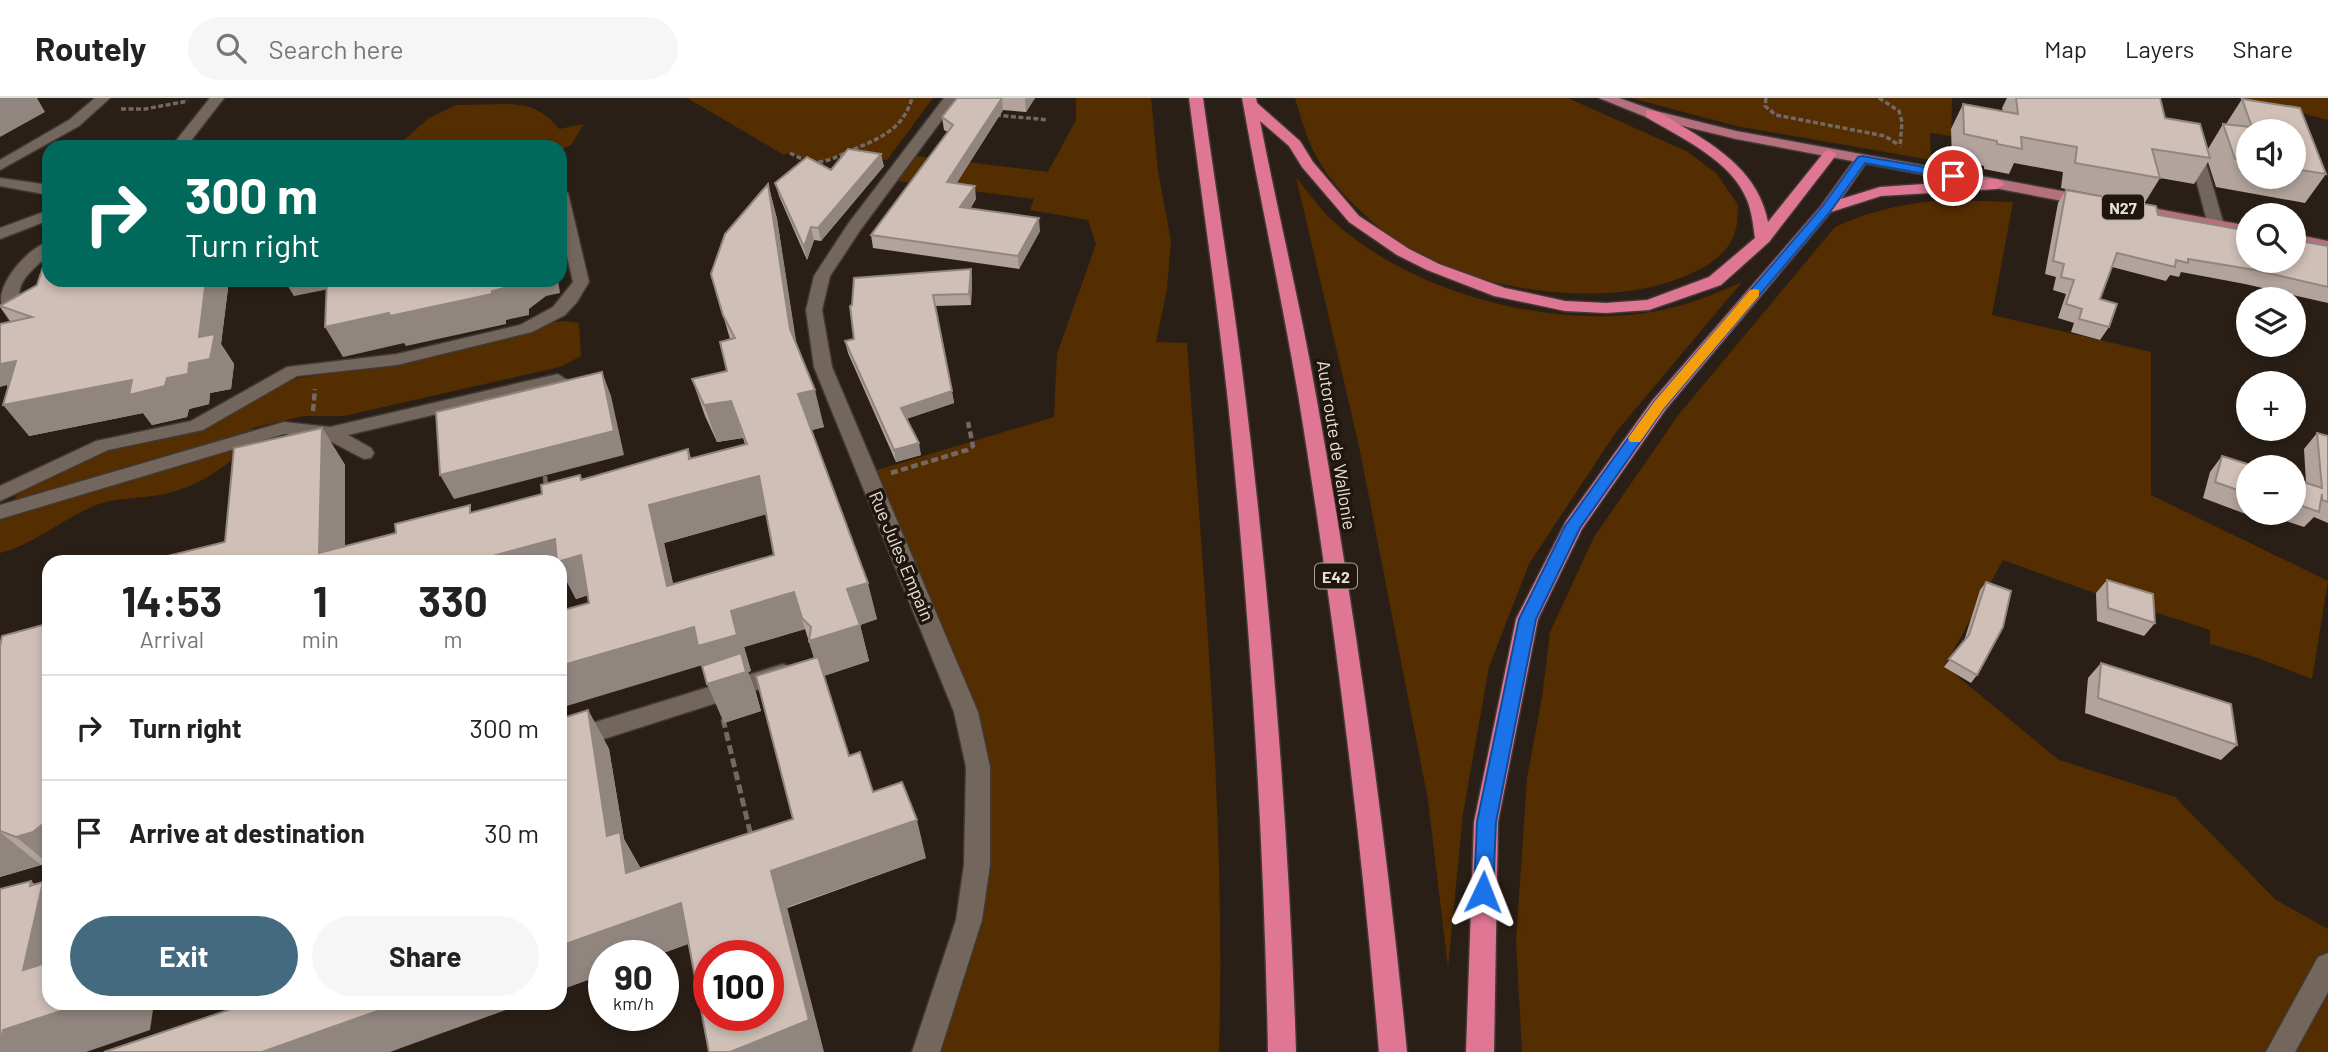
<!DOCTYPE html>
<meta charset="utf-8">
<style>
body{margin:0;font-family:Barlow,sans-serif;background:#f6f6f6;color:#222;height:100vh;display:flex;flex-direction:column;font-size:26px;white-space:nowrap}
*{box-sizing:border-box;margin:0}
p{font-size:23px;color:#767676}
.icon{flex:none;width:38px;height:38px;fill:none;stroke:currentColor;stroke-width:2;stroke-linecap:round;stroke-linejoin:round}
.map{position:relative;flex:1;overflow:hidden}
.details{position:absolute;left:42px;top:457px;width:525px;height:455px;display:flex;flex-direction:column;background:#fff;border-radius:21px;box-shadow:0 4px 10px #0003}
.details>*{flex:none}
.guide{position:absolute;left:42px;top:42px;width:525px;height:147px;border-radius:21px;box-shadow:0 4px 10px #0003;background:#00695c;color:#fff;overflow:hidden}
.controls{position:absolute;left:2236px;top:21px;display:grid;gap:14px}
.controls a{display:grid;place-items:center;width:70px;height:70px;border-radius:50%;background:#fff;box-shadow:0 4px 10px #0003;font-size:35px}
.speed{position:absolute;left:588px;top:842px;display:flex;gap:14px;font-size:35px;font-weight:700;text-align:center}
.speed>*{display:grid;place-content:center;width:91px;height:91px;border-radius:50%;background:#fff;box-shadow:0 4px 10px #0003;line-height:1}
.speed small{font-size:18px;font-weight:400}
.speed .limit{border:10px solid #d22;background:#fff;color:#111}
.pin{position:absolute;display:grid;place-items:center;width:60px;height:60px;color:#fff;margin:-30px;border:4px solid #fff;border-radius:50%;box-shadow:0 2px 7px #0007}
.me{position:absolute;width:77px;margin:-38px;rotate:2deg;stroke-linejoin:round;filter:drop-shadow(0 0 5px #0008)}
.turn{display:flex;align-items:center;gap:24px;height:147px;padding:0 28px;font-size:32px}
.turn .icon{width:91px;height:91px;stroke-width:2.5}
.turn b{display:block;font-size:49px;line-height:60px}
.eta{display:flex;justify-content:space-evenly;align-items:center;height:119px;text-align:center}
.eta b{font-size:42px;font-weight:700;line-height:49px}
.action{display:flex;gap:14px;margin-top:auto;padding:14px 28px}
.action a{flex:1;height:80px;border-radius:42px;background:#446a80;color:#fff;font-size:28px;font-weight:700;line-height:80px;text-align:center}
.action a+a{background:#f6f6f6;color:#222}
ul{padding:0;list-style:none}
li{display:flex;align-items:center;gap:21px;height:105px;padding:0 28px;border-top:2px solid #e0e0e0}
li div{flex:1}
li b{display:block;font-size:26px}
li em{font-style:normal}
header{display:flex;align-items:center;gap:42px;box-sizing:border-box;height:98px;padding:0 35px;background:#fff;border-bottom:2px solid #e0e0e0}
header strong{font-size:33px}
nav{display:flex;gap:38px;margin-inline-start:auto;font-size:24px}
.search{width:490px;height:63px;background:#f6f6f6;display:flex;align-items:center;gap:18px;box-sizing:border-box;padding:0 24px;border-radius:38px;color:#767676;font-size:26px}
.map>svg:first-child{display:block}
</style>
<header>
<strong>Routely</strong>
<div class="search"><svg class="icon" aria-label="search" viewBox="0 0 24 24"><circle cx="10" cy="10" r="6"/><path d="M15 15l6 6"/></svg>Search here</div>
<nav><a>Map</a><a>Layers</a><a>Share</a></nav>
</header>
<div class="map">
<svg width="2328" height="954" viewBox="0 0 2328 954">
<rect width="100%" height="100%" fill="#2a1f16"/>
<g fill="#542d00">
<polygon points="687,0 933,0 887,62 844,56 817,65 790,55 784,57"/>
<path d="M1076,0H1151L1158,73L1171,143L1167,191L1156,244L1187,245C1203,481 1226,717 1219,954H926L969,822L978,669L867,375L1054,319L1057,256L1096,146L1088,122L1030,112L1034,101L889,82L908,57L1048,74L1076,22Z"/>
<path d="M1295,0H1568L1688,54L1717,76L1738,107C1737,115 1738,126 1735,134C1728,158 1702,172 1680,180C1595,214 1452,190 1381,131C1358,112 1332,87 1317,60C1307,42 1301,20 1295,0Z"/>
<polygon points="1631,0 1952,0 1951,38 1930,35 1931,62 1736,28"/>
<polygon points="2243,0 2328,0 2328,22"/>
<path d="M506,6C531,7 543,12 559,31L584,26L571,47L560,52V49H396L429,20L456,7Z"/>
<path d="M1296,79C1308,94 1320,111 1334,124C1413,196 1557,234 1662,212C1690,207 1716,195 1742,184L1616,334L1529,466L1489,569L1463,716L1448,870L1428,702L1359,348Z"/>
<path d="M1946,102L2013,104L1992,217L2151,254V397L2328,483L2312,581L2255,559L2210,546V532L2089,493L2003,462L1945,568L2059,662L2175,699L2276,802L2328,831V954H1522L1516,843L1527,680L1542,599L1550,534L1594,439L1679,316L1835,129C1872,112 1906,105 1946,102Z"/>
<path d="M564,223L579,225L581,258L560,269L344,318H304L252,330V346C223,369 203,387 165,396C142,401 117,399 96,407C62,421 35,446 0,455V414L12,410L16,398L30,380L103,347L196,328L284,283L393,263L538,226Z"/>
</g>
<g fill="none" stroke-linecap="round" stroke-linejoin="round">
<defs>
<g id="minor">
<polygon points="95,0 110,0 79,28 0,72 0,62 69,22"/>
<polygon points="210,0 224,0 186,49 171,49"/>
<polygon points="944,0 958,0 861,131 830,178 822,212 832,269 978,614 990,669 990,767 982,822 940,954 912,954 956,822 964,767 966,669 954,614 814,269 806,212 814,178 848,126"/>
<polygon points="2194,44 2201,48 2224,127 2222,130 2216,132 2208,127 2187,48"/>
<polygon points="0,80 49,87 49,97 0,88"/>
<polygon points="560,90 568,95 589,184 577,204 565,217 532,234 397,267 297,278 203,332 108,352 0,403 0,388 96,343 191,323 287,269 397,256 520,227 553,209 573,184 560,128"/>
<polygon points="49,112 49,122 0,141 0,130"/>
<path d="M49,144V157C22,180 9,191 29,225L20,230L14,229C9,221 2,213 1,203C0,182 29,149 49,144Z"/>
<polygon points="558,276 567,282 564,286 348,337 371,350 374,355 371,360 364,361 326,341 284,336 0,421 0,407 284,324 330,329"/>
<polygon points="783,566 791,569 794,575 791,581 560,655 560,635"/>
<polygon points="2328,855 2328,894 2295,954 2266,954 2318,859"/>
</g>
<g id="major">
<polygon points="1599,0 1619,0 1656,13 1736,33 2089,98 2097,103 2089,108 1736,41 1646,19"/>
<polygon points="2131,106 2249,128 2249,138 2126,114 2123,111"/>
<polygon points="2294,136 2328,143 2328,153 2294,146"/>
</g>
<g id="highway">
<path d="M1189,0H1203C1217,101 1234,203 1246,304C1272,518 1289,739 1296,954H1268C1264,738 1250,520 1228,304C1217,203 1202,101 1189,0Z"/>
<path d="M1242,0H1256L1257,5L1300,43L1313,64L1359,118L1409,151L1439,166L1505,190L1565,203L1606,205L1647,202L1709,179L1755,140C1753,127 1752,114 1747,102C1731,62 1681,40 1646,19V13C1658,10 1670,21 1680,27C1720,50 1759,76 1768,124L1825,53L1830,52L1837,56L1769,144L1721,187L1649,212L1606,215L1565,213L1494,198L1427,172L1397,157L1349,124L1302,69L1289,48L1260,23C1278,116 1301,209 1317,303C1356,519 1386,736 1407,954H1379C1361,736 1334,518 1299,302C1282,201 1260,101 1242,0Z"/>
<polygon points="1862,57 1869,61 1841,101 1880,89 1997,81 2005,86 1997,91 1881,98 1831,114 1666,311 1582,431 1538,521 1498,724 1494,954 1466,954 1474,724 1516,521 1566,423 1652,303 1821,108 1857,58"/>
</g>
</defs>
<use href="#minor" stroke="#413933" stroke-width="3"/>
<use href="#major" stroke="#413933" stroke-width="3"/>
<use href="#highway" stroke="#413933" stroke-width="3"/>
<g stroke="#736962" stroke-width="3.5" stroke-dasharray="5 2.5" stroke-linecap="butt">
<polyline points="1766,0 1765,8 1776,17 1885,38 1899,47"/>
<polyline points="1879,0 1899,13 1902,24 1900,49"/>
<polyline points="121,11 145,11 188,3"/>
<polyline points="996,17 1048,22"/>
<path d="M790,55C798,59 807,64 816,64C827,64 837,59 847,54C876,42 903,33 912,0"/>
</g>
<g stroke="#736962" stroke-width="4.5" stroke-dasharray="7 3.5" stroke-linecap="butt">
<polyline points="313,313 315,291"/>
<polyline points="891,375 967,352 973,348 968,324"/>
<polyline points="545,378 546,390"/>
</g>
<polyline stroke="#736962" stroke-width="5" stroke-dasharray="9 4.5" stroke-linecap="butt" points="723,621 751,738"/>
<use href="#minor" fill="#73675d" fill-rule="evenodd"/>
<use href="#major" fill="#b4707e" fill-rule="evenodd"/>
<use href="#highway" fill="#df7694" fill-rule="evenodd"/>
</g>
<g fill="#b2a49d" fill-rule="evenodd">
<polygon points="957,0 1035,0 1026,14 1003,12 956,86 976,101 970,111 1040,133 1019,171 873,150 871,137 948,34 944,32 942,19"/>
<path d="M2007,0H2160L2165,20L2200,26L2208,51L2223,26H2226L2242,1L2300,10L2326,76L2305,105L2216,89L2208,64L2194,86L2160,80L2144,106L2061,90L2063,74L2014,65L2009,76L1984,71V68L1952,61L1951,31L1963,6L2003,13L2002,10ZM2249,33H2294V79H2249Z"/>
<polygon points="884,68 821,143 814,142 807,162 779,98 775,85 831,72"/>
<path d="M768,86L777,121L796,246L824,329L812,332L877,521L860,527L869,563L824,578L849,658L873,694L926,760L655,858H604V876L560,892L588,612L609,651L624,741L641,771L793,721L814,560L805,531L744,549L751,573L748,574L756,595L761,613L724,625L706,566L589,505L588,497L576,501L565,480L560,482V464H147L225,444L322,330L345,367V448L542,396L580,377L582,381L688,351L691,361L745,346L743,340L717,344L705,318L692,281L727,273L730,241L711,176ZM766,416L774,457L673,486L664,445Z"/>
<polygon points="2066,92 2158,117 2328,148 2328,205 2245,186 2181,174 2179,179 2170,177 2166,183 2112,169 2100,201 2109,229 2100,242 2071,234 2074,225 2058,220 2066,196 2053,192 2056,179 2045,176 2058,105"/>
<polygon points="971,171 972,183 971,207 935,208 954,305 906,321 921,357 896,364 848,255 845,243 854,241"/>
<polygon points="49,182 229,182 221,246 234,266 231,291 210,295 209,306 189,311 187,319 152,327 143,315 29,338 7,287 11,224 0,209"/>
<polygon points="2317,335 2328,338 2328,425 2314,419 2304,429 2274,419 2272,421 2262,418 2259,421 2203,400 2210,374 2222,358 2249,369 2249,415 2294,415 2294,381 2306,385 2304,351"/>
<polygon points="2107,482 2155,525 2144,538 2097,523 2096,495"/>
<polygon points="1986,484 1977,577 1971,585 1944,569 1964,543 1980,492"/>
<polygon points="49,522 49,770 41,767 0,779 0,548 43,527"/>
<polygon points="2101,565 2237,647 2221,662 2085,615 2088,580"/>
</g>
<g fill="#91867f">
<polygon points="0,0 37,0 45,14 0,39"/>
<polygon points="1002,0 1003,12 949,97 947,84"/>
<polygon points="1026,0 1035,0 1026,14 1025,1"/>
<polygon points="881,56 884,68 821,143 818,130"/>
<polygon points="768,86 777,121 800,268 790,231"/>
<polygon points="975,88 976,101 962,122 960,109"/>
<polygon points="1039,120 1040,133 1019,171 1018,158"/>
<polygon points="811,129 814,142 807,162 804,149"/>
<polygon points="971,171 972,183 971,207 969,196"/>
<polygon points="206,182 229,182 221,246 234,266 231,291 210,295 209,306 189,311 187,319 152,327 143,315 29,338 3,307 132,282 167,280 189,265"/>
<polygon points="284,182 341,182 344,188 294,198"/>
<polygon points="516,182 558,182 560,195 546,198 529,211 529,217 506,222 506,226 406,248 404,245 343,259 325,229 492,193"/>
<polygon points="0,260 16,263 11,292 7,287 0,289"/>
<polygon points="602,274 611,298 624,357 454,401 440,377"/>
<polygon points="815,292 824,329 808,333 798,296"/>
<polygon points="952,293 954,305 903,322 901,310"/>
<polygon points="731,303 743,340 717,344 704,307"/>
<polygon points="322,330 345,367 345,464 319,455"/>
<polygon points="919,345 921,357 896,364 894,352"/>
<polygon points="688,351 701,389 759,378 771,415 664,445 682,525 667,488 649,407 689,361"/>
<polygon points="555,441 581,457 599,494 576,501 565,480 560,482 560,464 471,464"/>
<polygon points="450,461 452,464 438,464"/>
<polygon points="868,485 877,521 860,527 869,563 820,579 809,543 847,491"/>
<polygon points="794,494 805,531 744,549 751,573 748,574 756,595 761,613 724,625 707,586 706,566 560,610 560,568 731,513"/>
<polygon points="588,612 609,651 624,741 641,771 626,775 607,738"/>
<polygon points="49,721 49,766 16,739"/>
<polygon points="917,722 926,760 787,809 824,954 730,954 771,773"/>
<polygon points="0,734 41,767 0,779"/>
<polygon points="31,783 41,791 43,784 49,789 49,890 23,872"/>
<polygon points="681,805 701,841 655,858 604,858 604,876 560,892 560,848"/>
<polygon points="85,905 154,905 150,932 86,954 0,954 0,946 3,932"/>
<polygon points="400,905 525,905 390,954 262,954"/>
</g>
<g fill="#cfbfb6" stroke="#91867f" stroke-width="2" fill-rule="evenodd">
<polygon points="957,0 1002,0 947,84 975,88 960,109 1039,120 1018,158 871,137 953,27 942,19"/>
<polygon points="2016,0 2160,0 2165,20 2200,26 2210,60 2152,51 2160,80 2075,65 2077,49 2021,39 2022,51 1997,46 1997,43 1964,36 1963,6 2018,16"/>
<polygon points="2242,1 2300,10 2326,76 2294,71 2294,33 2249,33 2249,63 2235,61 2223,26 2252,29"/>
<polygon points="848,51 881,56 818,130 811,129 804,149 775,85 807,59 831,72"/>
<path d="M768,86L790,231L815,292L798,296L868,485L847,491L860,527L809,543L811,529L802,520L794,494L731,513L737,537L698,548L694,529L560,568V513L589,505L581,457L557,464L555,441L471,464H463L450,461L438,464H147V463L225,444L234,350L322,330L319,455L396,435L395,426L470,407V415L542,396L541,387L580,377L581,382L688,351L689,361L747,346L731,303L704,307L692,281L727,273L720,244L735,240L723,217L711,176L725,136ZM759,378L774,457L667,488L649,407Z"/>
<polygon points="2066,92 2156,108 2158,117 2249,133 2249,163 2294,163 2294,142 2328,148 2328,189 2255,172 2188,161 2188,165 2176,162 2175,169 2117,155 2100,201 2117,206 2109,229 2079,221 2082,211 2066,206 2074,182 2061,179 2064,166 2053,163"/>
<polygon points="49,151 49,182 206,182 199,239 215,236 210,261 189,265 188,276 167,280 165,288 129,297 132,282 3,307 16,263 0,266 0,226 32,219 0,208 37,187"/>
<polygon points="971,171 969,196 933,197 952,293 901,310 919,345 894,352 845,243 854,241 850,208 852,207 854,180"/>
<polygon points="327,182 516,182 516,187 492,193 492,196 390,218 389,215 325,229"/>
<polygon points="602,274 614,333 440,377 436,314"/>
<polygon points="2317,335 2328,338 2328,404 2322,402 2322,396 2319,414 2294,405 2294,381 2322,390"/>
<polygon points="2222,358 2257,369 2249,369 2249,396 2215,384"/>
<polygon points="2107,482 2153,496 2155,525 2108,510"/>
<polygon points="1986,484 2011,493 2003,529 1977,577 1949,561 1969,537"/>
<polygon points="49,522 49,721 33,734 16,739 0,733 0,548 2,538 43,527"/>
<polygon points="741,555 746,574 707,586 702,568"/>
<path d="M818,559L849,658L860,654L873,694L902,684L917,722L771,773L809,922L730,954H709L681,805L560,848V621L588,612L607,738L620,734L626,775L793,721L756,578ZM709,858H768V917H709Z"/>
<polygon points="2101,565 2231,606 2237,647 2098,600"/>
<polygon points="31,783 30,788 43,784 23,872 49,864 49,905 85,905 3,932 0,946 0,791"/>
<polygon points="249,905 400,905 262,954 104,954"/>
</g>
<polygon fill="#1a73e8" stroke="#114b97" stroke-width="2" points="1862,58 1953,74 1959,78 1953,81 1865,65 1830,114 1664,310 1580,430 1536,521 1496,724 1493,794 1490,801 1483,803 1477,801 1474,794 1477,724 1519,521 1565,428 1654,304 1822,109 1858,59"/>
<polygon fill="#f59e0b" points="1755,191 1759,192 1759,198 1664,310 1640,344 1630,344 1628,340 1654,304 1750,192"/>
<g text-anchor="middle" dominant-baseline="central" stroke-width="7" stroke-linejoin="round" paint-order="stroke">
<g fill="#20160d" stroke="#aca49d" stroke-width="2">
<rect x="2102" y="96.5" width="42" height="25" rx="5"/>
<rect x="1315" y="465.5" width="42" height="25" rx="5"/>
</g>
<g font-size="16" font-weight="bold" fill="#e8e1db">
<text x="2123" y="109">N27</text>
<text x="1336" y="478">E42</text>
</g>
<g font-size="18" fill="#e8e1db" stroke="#20160d">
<text transform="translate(1337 347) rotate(81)">Autoroute de Wallonie</text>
<text transform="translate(902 458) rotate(67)">Rue Jules Empain</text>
</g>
</g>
</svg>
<div class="controls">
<a><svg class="icon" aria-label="sound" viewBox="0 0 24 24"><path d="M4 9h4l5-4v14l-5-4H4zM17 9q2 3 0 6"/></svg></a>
<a><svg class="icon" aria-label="search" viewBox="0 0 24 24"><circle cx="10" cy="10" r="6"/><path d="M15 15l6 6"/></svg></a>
<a><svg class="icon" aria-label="layers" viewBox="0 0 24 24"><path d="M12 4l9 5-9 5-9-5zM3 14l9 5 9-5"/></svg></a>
<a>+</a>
<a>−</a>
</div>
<div class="speed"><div>90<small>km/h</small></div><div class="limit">100</div></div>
<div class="pin" style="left:1953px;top:78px;background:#d93025"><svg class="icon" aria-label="arrive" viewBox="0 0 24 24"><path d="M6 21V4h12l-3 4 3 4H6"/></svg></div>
<svg class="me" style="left:1483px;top:794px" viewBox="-20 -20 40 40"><path d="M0-17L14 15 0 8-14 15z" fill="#1a73e8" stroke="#fff" stroke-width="4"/></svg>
<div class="guide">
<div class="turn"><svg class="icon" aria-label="right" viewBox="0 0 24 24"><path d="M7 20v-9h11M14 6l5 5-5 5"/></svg><div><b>300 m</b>Turn right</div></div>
</div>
<section class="details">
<div class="eta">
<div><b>14:53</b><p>Arrival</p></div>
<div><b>1</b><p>min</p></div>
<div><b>330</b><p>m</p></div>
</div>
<ul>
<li><svg class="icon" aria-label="right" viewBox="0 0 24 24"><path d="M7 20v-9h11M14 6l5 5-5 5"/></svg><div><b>Turn right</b></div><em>300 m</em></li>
<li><svg class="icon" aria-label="arrive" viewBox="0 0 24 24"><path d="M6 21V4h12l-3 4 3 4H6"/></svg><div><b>Arrive at destination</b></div><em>30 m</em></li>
</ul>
<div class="action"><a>Exit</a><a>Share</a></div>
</section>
</div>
